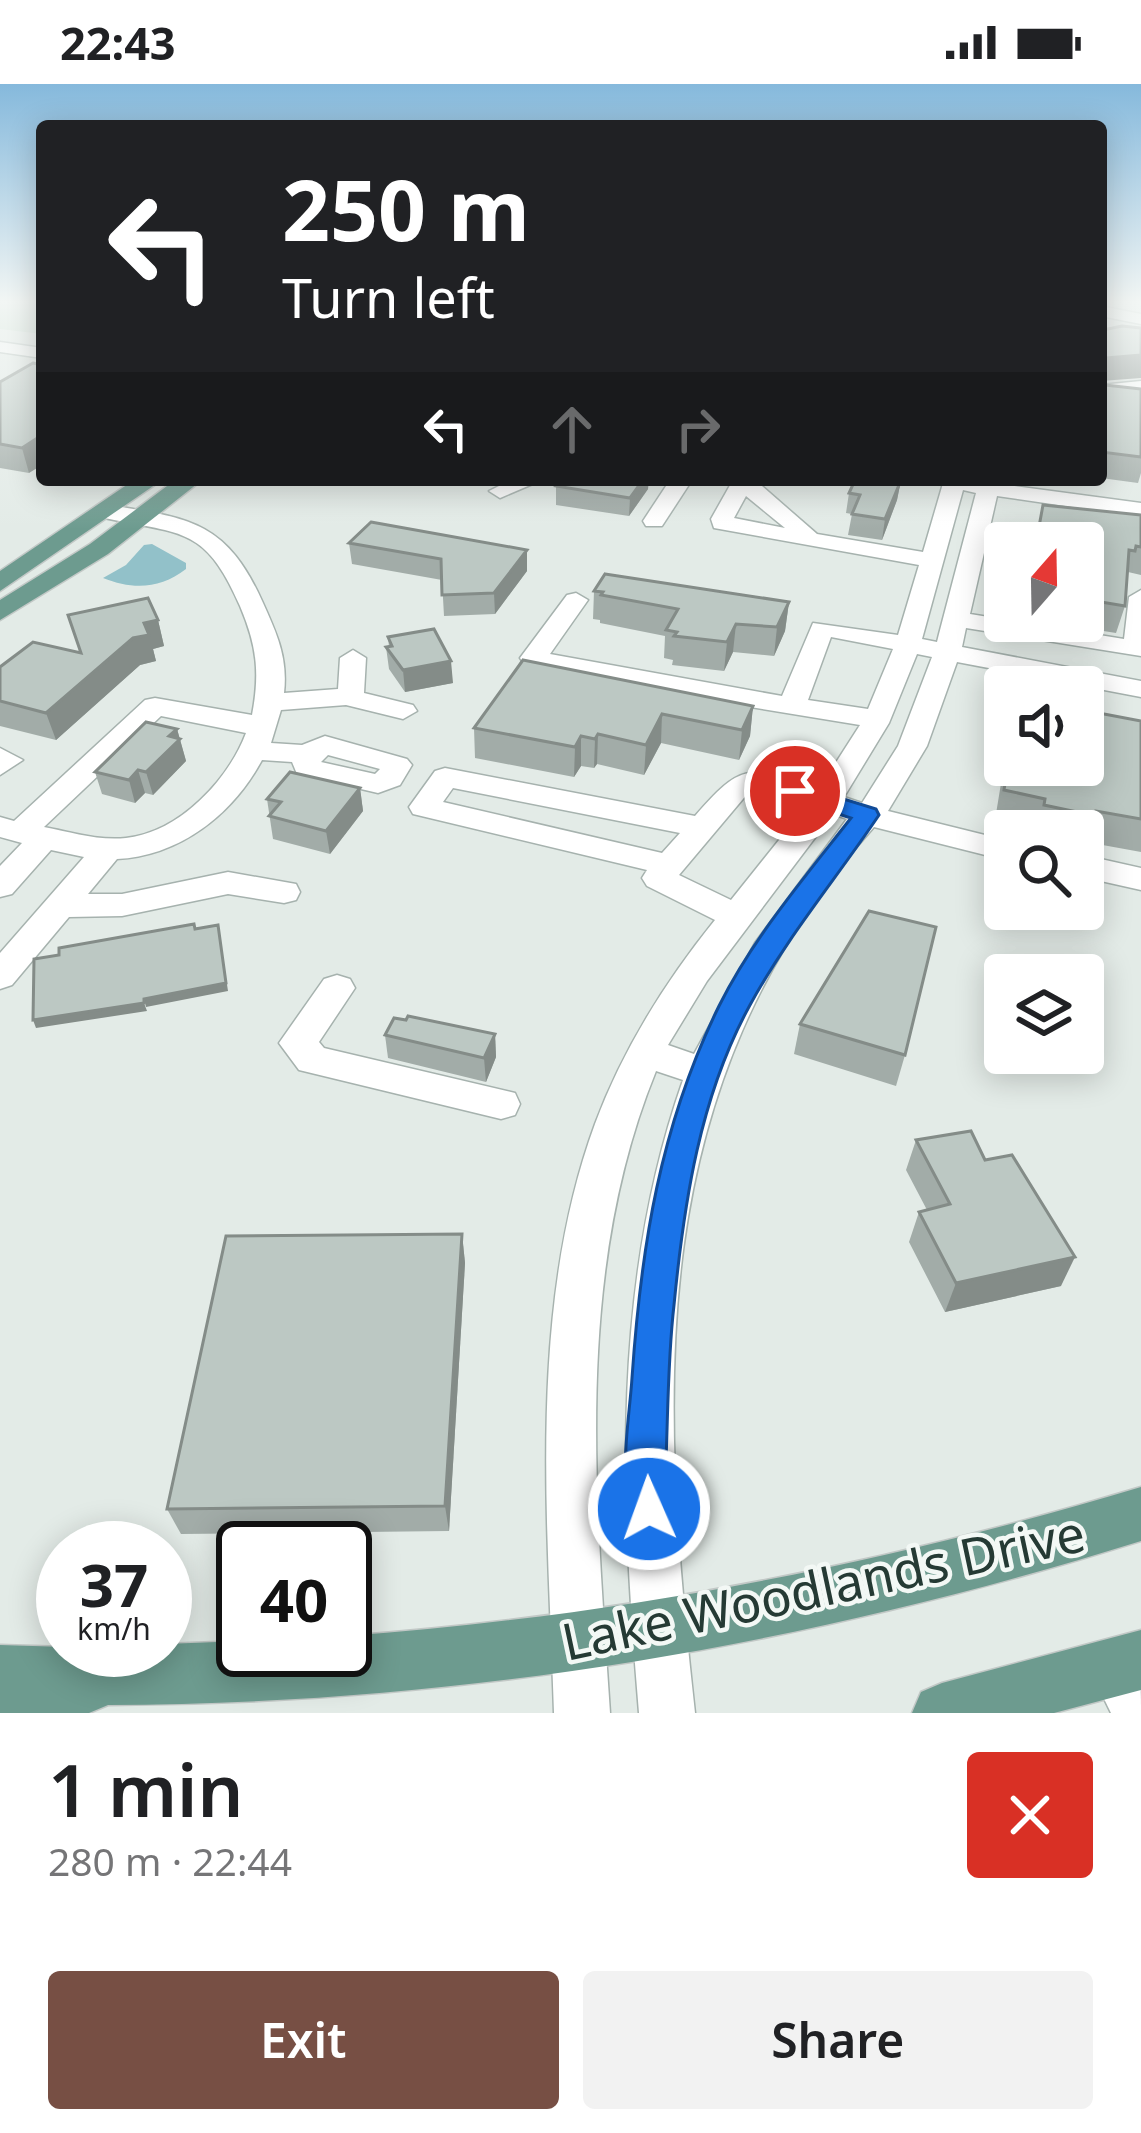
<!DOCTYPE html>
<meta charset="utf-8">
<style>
body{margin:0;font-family:"Noto Sans",sans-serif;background:#f2f2f2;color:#202124;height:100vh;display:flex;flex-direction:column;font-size:45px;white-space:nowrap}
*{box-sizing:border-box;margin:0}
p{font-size:39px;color:#757577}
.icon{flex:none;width:66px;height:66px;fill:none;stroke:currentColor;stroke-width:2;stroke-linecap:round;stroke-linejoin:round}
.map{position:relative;height:1629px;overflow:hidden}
.details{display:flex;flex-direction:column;background:#fff;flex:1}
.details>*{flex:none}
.banner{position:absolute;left:36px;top:36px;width:1071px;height:366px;border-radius:12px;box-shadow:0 6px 30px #0003;background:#202124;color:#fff;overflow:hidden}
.needle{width:78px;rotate:20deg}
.fabs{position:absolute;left:984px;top:438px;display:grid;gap:24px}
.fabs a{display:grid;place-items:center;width:120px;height:120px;border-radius:12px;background:#fff;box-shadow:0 6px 30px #0003;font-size:60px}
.speed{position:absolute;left:36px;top:1437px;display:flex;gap:24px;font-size:60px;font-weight:700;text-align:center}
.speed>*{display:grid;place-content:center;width:156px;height:156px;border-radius:50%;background:#fff;box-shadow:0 6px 30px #0003;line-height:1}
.speed small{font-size:30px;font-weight:400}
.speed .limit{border:6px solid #111;border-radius:18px;background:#fff;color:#111}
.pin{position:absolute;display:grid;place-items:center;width:102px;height:102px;color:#fff;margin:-51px;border:6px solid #fff;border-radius:50%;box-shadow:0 3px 12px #0007}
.me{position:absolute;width:132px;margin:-66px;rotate:358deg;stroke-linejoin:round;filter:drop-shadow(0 0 9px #0008)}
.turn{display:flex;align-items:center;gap:42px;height:252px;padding:0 48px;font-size:54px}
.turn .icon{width:156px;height:156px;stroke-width:2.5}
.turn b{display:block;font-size:84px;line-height:102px}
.lanes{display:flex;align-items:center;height:114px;padding:0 48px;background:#0003;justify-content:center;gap:60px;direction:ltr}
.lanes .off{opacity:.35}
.round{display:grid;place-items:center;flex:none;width:126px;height:126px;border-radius:12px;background:#f2f2f2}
.headline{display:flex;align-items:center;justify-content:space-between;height:204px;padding:0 48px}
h1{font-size:72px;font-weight:600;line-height:90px}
.action{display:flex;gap:24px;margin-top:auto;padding:24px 48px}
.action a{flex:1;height:138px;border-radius:12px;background:#774f44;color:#fff;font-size:48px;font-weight:600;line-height:138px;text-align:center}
.action a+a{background:#f2f2f2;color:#202124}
.status{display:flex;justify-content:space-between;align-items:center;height:84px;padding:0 60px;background:#fff;direction:ltr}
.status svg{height:33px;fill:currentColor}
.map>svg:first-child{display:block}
</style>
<div class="status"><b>22:43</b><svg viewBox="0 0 49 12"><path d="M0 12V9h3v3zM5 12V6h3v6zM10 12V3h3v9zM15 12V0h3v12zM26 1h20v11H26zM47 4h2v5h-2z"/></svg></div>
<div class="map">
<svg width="1141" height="1629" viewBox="0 0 1141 1629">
<rect width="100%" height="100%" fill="#e3ebe7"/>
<polygon fill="#bfd9c6" points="0,217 42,217 42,250 0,245"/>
<path fill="#92c1c9" d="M152,460L186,479V485C160,505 133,506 103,494L126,481L144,461Z"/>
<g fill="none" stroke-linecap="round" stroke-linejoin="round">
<defs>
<g id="minor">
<polygon points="1101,222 1141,230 1141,240 1101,232"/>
<polygon points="0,258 42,264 42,274 0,268"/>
<polygon points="1141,297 1141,309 1101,313 1101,301"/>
<polygon points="511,396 542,396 500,414 489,407"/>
<polygon points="670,396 692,396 662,442 646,442 643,437"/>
<path d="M733,396H755L817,450L923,468L944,396H1001L1000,400L1141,419V433L997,412L970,530L1124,555L1129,513L1141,506V572L966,544L962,563L1141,597V613L957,578L927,662L888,727L1005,756V776L874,743C641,1003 659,1306 695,1629H639C621,1415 611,1201 683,996L656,987C573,1190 596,1414 610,1629H554C548,1436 527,1225 595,1040C623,965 665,898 715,836L647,802L642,794L647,786L413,730L409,723L435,687L445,684L695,732C744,675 750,683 819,705L860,641L652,607L524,580L520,574L567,511L576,509L588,516L550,570L782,612L813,539L898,551L919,481L714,444L711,435ZM963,406L976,409L939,550L937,558L922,555ZM746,412L785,444L734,434ZM831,553L893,565L868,625L808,616ZM917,570L932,573L898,662L862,719L844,713L889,639ZM453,704L680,749L662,769L443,718ZM764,707L807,721L731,816L679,791L748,709ZM833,730L847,735L755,859L694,970L668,961L707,897Z"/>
<path d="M108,421C191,434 227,438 263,519C277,550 288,574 284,609L338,605L340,574L353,566L366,574L364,609L413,621L417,627L403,635L346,621L281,626L271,659L302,661L325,652L407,675L412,681L400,701L378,709L297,690L292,678L262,676C233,730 180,772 117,775L88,810H122L228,788L296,800L300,808L296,816L284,819L228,810L122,832L69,833L12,901L0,905V869L84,773L51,766L12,810L0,813V782L22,759L0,753V733L14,737L145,616L155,614L252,631C260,589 257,562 240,522C204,439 179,451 100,433V423ZM161,632L246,649C229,694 181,748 126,754C98,757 71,748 44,743ZM328,671L380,685L375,690L321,678Z"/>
<polygon points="0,664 23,676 0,691"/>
<polygon points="1083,771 1141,784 1141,806 1083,793"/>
<polygon points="337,891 350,895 355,904 319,958 324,964 515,1009 520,1020 515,1031 501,1035 299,986 279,959 324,895"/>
<path d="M1116,1557C1141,1572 1141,1595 1141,1629H1111L1089,1584L1097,1565Z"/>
</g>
<g id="major">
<polygon points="134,396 162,396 0,507 0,487"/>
<polygon points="175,396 202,396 108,470 0,536 0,516 90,460"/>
<path d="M1141,1403V1457C806,1562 460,1620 108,1621L89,1629H0V1561L165,1566V1560L243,1557V1566H345V1552C617,1532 880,1482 1141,1403Z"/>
<polygon points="1141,1546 1141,1606 1054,1629 912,1629 921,1608 942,1599"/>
</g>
</defs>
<use href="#minor" stroke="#a6b2ae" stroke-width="3"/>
<use href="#major" stroke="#c2c8c6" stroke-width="3"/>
<use href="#minor" fill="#fff" fill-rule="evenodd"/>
<use href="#major" fill="#6d9b8f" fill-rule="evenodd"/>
</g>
<g fill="#a2aca8">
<polygon points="42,281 29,389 0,384 0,298"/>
<polygon points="1105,301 1141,305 1141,389 1138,399 1101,394 1101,316"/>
<polygon points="901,396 897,416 882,456 848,451 852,430 846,429 849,409"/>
<polygon points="556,402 648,405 629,432 556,421"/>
<polygon points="1043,421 1141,431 1141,491 1128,488 1125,522 1116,549 1041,537 1083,537 1083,459 1034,459"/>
<polygon points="349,459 527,466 527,487 495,530 444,532 442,496 352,480"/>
<polygon points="594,507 789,518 785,547 774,572 733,568 724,587 672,581 673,576 664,574 665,552 600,539 600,536 593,535"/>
<polygon points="68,531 158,536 164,562 153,565 156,577 140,581 56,656 0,642 0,583 80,568"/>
<polygon points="388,553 453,599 405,608 389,585 386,563 389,563"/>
<polygon points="753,622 750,652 739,676 661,659 644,691 597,680 594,684 581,682 574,693 475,674 474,644"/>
<polygon points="1141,637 1141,768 1086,758 1085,762 1083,761 1083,747 1035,747 1035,745 995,736 1005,675 1005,681 1083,681"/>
<polygon points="177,645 186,677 153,711 145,709 135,719 102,710 95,688"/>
<polygon points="360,704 363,727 330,770 273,755 267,715"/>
<polygon points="800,940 905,971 896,1002 794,970"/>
<polygon points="495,950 496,973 486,998 388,974 385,951"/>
<polygon points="916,1056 985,1076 1061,1202 945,1228 909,1158 919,1128 927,1126 906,1086"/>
<polygon points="462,1150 465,1179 449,1447 181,1450 167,1425"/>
</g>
<g fill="#848c88">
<polygon points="1141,271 1141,294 1101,297 1106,274"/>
<polygon points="42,351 42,381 29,389 22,364"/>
<polygon points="643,396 649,396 648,405 629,432 630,414"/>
<polygon points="901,396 897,416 882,456 885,435"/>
<polygon points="527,466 527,487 495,530 494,509"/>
<polygon points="789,518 785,547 774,572 777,543"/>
<polygon points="158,536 164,562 153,565 156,577 140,581 56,656 46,629 144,539"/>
<polygon points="736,540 733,568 724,587 727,558"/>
<polygon points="451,577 453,599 405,608 403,586"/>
<polygon points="753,622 750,652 739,676 742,646"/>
<polygon points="662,630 661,659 644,691 646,661"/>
<polygon points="177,645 186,677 153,711 146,688 169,652"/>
<polygon points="598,650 597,680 594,684 595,655"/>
<polygon points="581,652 581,682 574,693 575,663"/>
<polygon points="138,686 145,709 135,719 129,696"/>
<polygon points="360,704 363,727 330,770 326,747"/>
<polygon points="218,841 228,907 146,923 144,915"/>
<polygon points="144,919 147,927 36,944 33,936"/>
<polygon points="495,950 496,973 486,998 484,974"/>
<polygon points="462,1150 465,1179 449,1447 445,1422"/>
<polygon points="1075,1173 1061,1202 945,1228 956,1199"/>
</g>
<g fill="#bcc8c3" stroke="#848c88" stroke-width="3">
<polygon points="1122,242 1141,244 1141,271 1106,274 1101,272 1103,246"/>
<polygon points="33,279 42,281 42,351 22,364 0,360 0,298"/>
<polygon points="1105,301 1141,305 1141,373 1101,368 1101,335"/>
<polygon points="561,396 643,396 630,414 556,402"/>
<polygon points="855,396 901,396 885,435 852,430 860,411 849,409"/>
<polygon points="1043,421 1141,431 1141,463 1136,462 1135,467 1129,466 1125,522 1083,515 1083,459 1036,459"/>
<polygon points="371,438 527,466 494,509 442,511 441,475 349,459"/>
<polygon points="605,490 789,518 777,543 736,540 727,558 674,552 677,548 666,546 678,525 601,511 603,508 594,507"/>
<polygon points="148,514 158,536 144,539 149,551 133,554 46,629 0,617 0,583 33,558 81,569 68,531"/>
<polygon points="434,545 451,577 403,586 386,563 392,562 388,553"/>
<polygon points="523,576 753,622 742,646 662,630 646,661 598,650 595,655 581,652 575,663 474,644"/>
<polygon points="1083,626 1141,637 1141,735 1096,727 1096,732 1044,721 1045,715 1004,706 1008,681 1083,681"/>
<polygon points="146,638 177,645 169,652 180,655 146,688 138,686 129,696 95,688"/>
<polygon points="290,688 360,704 326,747 269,732 281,718 267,715"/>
<polygon points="869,827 936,843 905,971 800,940"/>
<polygon points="194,840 195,845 218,841 226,899 144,915 144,919 33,936 34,875 59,871 59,864"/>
<polygon points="408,932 495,950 484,974 385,951 394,934 406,936"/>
<polygon points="971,1047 985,1076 1012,1071 1075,1173 956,1199 919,1128 950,1120 916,1056"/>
<polygon points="462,1150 445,1422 167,1425 226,1152"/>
</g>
<linearGradient id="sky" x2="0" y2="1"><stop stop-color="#85b9dc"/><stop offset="0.49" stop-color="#f2f6f4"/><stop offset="1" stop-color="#f2f6f4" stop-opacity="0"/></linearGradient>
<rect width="1141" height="445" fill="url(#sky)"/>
<path fill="#1a73e8" stroke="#114b97" stroke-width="3" d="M795,700L876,725L879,731C836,795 787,853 750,921C700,1012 684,1118 674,1221C668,1272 668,1325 666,1377C666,1399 673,1419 664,1440L649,1446L635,1440C617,1396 629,1340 632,1294C641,1163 660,1042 719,922C753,854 804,794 851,734L786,713L782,707Z"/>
<g text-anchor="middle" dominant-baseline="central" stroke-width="9" stroke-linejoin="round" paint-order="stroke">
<g font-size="51" fill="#253a34" stroke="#f3f8f5">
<text transform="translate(823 1502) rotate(-12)">Lake Woodlands Drive</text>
</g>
</g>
</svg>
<div class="fabs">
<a><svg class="needle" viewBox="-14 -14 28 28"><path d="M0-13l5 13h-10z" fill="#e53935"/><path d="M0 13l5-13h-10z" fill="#757577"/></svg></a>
<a><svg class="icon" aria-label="sound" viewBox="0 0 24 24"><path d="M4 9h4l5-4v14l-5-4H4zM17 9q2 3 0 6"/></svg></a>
<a><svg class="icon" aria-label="search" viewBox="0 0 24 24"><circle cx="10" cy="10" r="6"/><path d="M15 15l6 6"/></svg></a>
<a><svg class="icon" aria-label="layers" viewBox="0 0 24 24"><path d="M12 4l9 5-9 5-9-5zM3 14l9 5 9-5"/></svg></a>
</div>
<div class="speed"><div>37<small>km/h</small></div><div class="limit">40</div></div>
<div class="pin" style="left:795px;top:707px;background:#d93025"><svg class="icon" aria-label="arrive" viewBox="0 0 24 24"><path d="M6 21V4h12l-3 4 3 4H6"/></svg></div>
<svg class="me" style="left:649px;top:1425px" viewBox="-20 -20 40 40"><circle r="17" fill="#1a73e8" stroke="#fff" stroke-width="3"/><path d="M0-11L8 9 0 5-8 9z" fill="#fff"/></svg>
<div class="banner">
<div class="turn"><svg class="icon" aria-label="left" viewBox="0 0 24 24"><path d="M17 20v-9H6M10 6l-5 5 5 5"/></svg><div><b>250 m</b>Turn left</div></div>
<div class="lanes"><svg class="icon" aria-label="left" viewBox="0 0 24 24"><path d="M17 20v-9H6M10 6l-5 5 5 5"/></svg><svg class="icon off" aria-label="ahead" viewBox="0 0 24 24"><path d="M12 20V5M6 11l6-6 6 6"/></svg><svg class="icon off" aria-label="right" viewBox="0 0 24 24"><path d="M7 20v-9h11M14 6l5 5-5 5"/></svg></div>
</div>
</div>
<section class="details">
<div class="headline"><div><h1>1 min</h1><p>280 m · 22:44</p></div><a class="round" style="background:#d93025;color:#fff"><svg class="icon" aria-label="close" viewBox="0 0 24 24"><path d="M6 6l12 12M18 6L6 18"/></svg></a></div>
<div class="action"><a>Exit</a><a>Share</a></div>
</section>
